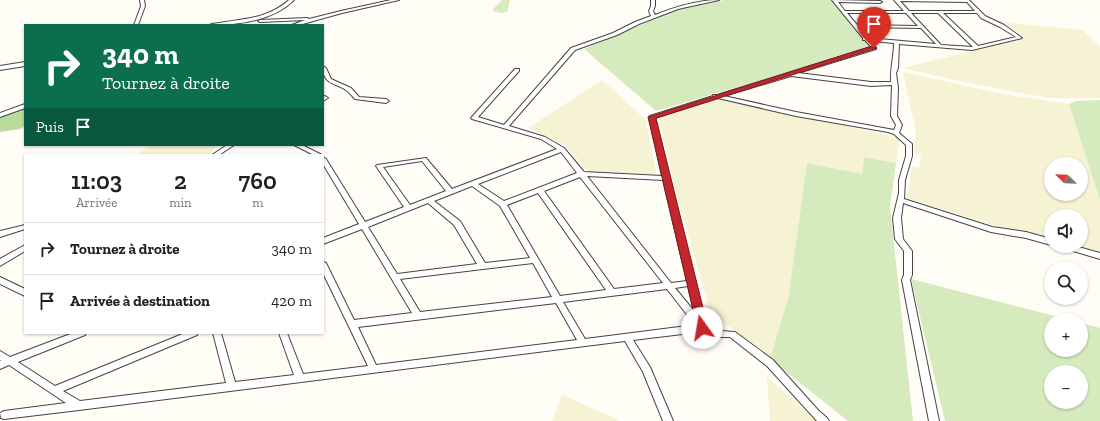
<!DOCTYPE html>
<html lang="fr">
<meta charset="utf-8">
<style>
body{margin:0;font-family:"Zilla Slab",serif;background:#f2f2f2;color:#202124;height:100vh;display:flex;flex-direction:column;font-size:15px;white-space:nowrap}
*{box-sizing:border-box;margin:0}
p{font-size:13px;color:#757577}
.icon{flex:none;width:22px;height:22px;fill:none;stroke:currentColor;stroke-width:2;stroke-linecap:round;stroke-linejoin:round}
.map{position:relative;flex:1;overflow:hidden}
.drawer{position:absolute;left:24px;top:154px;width:300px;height:180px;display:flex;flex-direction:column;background:#fff;border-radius:0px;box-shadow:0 1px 3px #0004}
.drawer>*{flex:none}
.guide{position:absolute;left:24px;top:24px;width:300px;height:122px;border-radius:0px;box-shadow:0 1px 3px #0004;background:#0b6e4f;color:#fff;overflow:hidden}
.needle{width:26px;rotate:293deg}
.fabs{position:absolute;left:1044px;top:157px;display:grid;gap:8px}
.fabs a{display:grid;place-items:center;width:44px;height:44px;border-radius:50%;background:#fff;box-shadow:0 1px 3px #0004;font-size:20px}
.pin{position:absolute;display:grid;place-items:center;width:34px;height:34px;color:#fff;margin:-41px -17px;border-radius:50% 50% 50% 0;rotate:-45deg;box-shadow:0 0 4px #0007}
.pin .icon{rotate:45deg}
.me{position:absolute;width:44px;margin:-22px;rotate:347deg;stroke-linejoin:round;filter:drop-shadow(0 0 3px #0008)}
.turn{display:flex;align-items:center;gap:14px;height:84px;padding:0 12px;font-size:18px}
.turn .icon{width:52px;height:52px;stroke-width:2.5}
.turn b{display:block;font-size:28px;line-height:34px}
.then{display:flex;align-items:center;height:38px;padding:0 12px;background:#0003;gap:8px;font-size:15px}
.eta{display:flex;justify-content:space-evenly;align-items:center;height:68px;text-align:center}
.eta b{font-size:24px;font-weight:600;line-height:28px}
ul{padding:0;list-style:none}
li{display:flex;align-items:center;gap:12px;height:52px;padding:0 12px;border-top:1px solid #e0e0e0}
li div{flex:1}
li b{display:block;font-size:15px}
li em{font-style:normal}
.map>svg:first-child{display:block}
</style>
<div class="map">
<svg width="1100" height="421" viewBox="0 0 1100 421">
<rect width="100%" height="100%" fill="#fffdf5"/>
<g fill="#f6f3d4" fill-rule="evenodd">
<polygon points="1002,22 1082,30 1100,46 1100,98 1049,98 968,83 902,68 1025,38"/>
<path d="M903,72L1003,94L1069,104L1100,200V252L1079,246H1081V216H1051V238L998,227L907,198L912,166L919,168L921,155L914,153L916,133ZM1051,164H1081V194H1051Z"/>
<polygon points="602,80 645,119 657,175 588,171 565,145 528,128"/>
<polygon points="716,98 900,138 896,163 864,157 862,174 807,163 788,299 770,359 710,311 675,189 659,118"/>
<polygon points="150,145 217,145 209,155 136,155"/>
<polygon points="767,377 818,421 770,421"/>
<polygon points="562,395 619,420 619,421 552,421"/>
</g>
<g fill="#d5ebbd" fill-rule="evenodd">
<polygon points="502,0 510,0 507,12 501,13 493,11 493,9"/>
<polygon points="724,0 831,0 869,48 656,111 584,49 679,9"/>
<polygon points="1100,100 1100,200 1069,104 1076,101"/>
<polygon points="864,157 896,163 890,207 913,421 848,421 770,359 788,299 807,163 862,174"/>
<path d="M911,279L1070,320H1051V350H1081V323L1100,328V421H945ZM1051,372H1081V402H1051Z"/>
</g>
<polygon fill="#b9dc9c" points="25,107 25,126 20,129 0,132 0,116"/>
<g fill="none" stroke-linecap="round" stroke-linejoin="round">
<defs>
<g id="street">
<polygon points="140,0 144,0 145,6 138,25 134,25 141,6"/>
<path d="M289,0H294C273,21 238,25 210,25L212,24C241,19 266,20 289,0Z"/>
<polygon points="391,0 399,0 342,13 299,25 292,25 305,20 260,22 258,21 260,20 307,18 309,19 341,11"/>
<path d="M651,0H655V6L653,11L655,15C675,7 697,0 719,0L678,9L639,24L617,35L575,50L509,126L545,137L564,148L584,172L662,176L649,117L650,116L713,96V95H717L871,47L865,40H863V38L832,0L880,1L882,2L880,3L838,2L845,11H904L894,0H969L985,16L1004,25L1022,38L972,50L899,44L898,68L896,73L898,88L897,116L902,125L899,133L912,144V156L905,180L904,199L992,227L1026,232L1051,239V245L1026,238L991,232L903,203L901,218L903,239L912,251V275L910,280L939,421H929L902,280L904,275V251L895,239L893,218L899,193V180L906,156V145L894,134L888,132L796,116L718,98L655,118L706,327L708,330L735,332L773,360L818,410L827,418L829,421H817L767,366L730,337H703L700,335L699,332L633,340L650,367L673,421H663L643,372L625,341L79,410L4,419L1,418L0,413L4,411L66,403L9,365L0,369V361H1L0,360V351L10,357L73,333H86L85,335L18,362L55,386L185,333H198L197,335L63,391L80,401L226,383L213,333H221L235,382L294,375L279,333H287L303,374L368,366L323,273V262L326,263L327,265L354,320L412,313L362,229L323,244V238L359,224L323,164V157L326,159L365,222L404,207L376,166L377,165L426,158L452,189L557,149L541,139L472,119L471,118L515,69H519V71L478,117L504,125L571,48L613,33L635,22L651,16L649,11L651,6ZM900,1L967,2L975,11H909ZM847,13H906L918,26L857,25ZM911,13H938L973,47L941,45ZM943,13H977L981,18L1000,27L1016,37L978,46ZM859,27L921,28L936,44L868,38ZM871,41L894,43C894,55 890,71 891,82H871L798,73L876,49V48ZM791,76L871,86L892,85L891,116L896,125L894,130L796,112L724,96ZM561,152L577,173L504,201L478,184ZM422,161L446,191L410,205L383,167ZM587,176L663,180L687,281L671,283ZM580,177L663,283L614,289L544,191ZM472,186L500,206L530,258L485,263L460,221L434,201ZM538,193L606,290L560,296L507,205ZM428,203L454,225L477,264L397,274L368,227ZM533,263L552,297L420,312L400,279ZM688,286L694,311L675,288ZM667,289L695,325L585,339L563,302ZM556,303L577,340L376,365L358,327Z"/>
<polygon points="25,62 25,66 0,70 0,66"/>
<path d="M323,66L326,68L331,79L351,88L359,97L386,99L389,101L386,103L355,99C352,96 349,92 346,90C334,82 323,85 323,66Z"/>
<polygon points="325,96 328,98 323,101 323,97"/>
<polygon points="25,104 25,108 0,117 0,113"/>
<polygon points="227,145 234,145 219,155 212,155"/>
<polygon points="294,145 302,145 322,155 314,155"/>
<polygon points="25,225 25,229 0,237 0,231"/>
<polygon points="25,245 25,251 0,266 0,259"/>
<polygon points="1062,246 1075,246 1100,253 1100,259 1063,248"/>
<polygon points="0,277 25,289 25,296 0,284"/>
</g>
</defs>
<use href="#street" stroke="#444" stroke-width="2"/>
<use href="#street" fill="#fff" fill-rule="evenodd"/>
</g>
<polygon fill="#c4262e" stroke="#7f191e" points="872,46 877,48 656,118 708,328 706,331 698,331 648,117"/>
</svg>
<div class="fabs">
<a><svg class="needle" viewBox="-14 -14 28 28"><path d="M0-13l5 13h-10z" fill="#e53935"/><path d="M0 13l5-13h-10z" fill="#757577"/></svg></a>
<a><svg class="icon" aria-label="sound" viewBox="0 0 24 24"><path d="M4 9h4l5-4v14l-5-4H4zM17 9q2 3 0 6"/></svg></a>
<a><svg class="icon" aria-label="search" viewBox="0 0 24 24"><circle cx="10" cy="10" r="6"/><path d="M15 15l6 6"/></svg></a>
<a>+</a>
<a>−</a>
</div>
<div class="pin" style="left:874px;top:48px;background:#d93025"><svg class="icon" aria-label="arrive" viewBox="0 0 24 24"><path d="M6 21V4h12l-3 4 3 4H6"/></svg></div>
<svg class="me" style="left:702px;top:328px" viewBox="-20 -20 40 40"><circle r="19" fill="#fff"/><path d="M0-13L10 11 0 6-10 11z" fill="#c4262e"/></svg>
<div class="guide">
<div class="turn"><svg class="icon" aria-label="right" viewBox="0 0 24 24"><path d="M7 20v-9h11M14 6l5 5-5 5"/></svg><div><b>340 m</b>Tournez à droite</div></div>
<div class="then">Puis<svg class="icon" aria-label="arrive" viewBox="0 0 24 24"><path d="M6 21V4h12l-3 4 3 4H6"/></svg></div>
</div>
<section class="drawer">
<div class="eta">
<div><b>11:03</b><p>Arrivée</p></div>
<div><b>2</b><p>min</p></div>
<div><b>760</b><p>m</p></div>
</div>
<ul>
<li><svg class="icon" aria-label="right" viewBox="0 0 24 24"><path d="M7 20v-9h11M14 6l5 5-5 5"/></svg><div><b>Tournez à droite</b></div><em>340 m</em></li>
<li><svg class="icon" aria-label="arrive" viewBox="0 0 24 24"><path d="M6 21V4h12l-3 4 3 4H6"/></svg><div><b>Arrivée à destination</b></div><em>420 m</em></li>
</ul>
</section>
</div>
